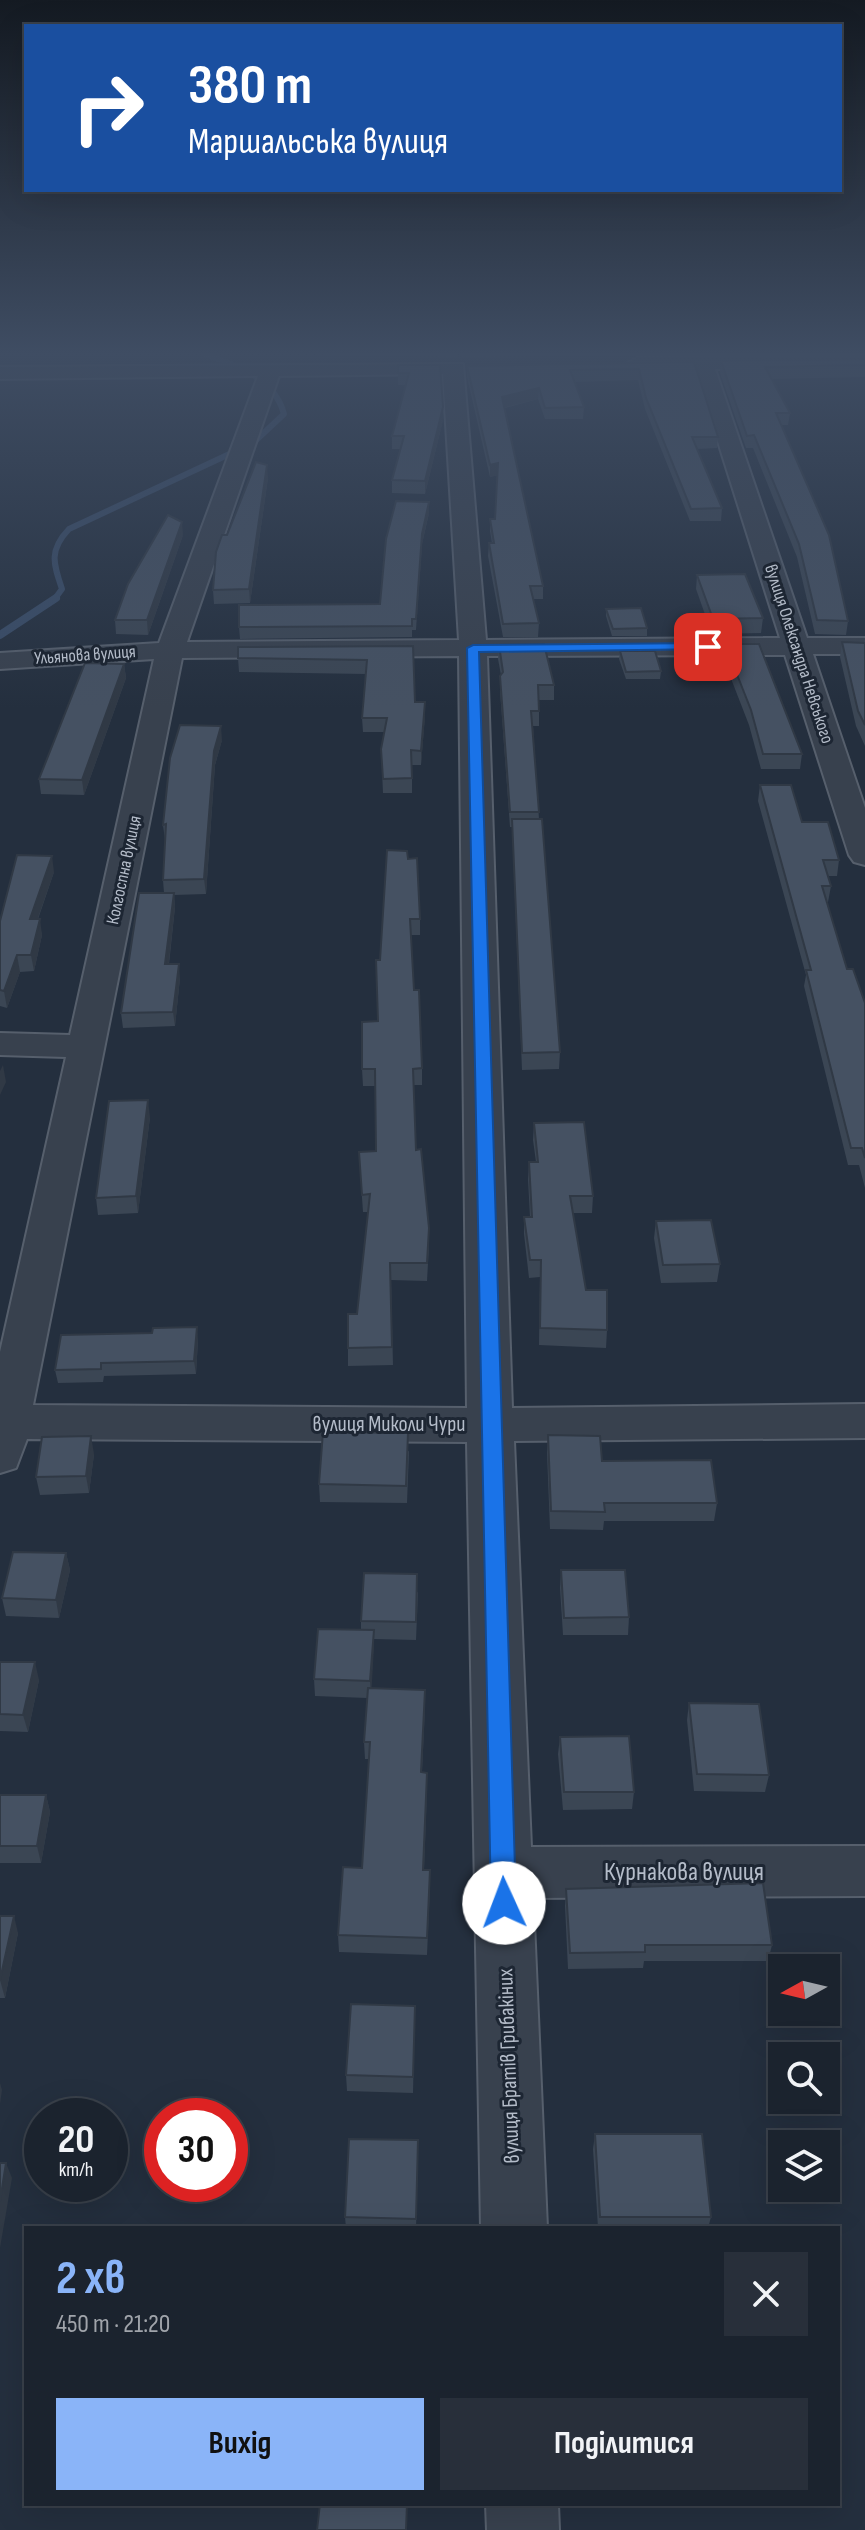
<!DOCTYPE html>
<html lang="uk">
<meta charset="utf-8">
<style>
body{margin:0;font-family:"Sofia Sans Condensed",sans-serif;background:#282f3a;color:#f1f3f6;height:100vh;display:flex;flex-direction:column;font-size:30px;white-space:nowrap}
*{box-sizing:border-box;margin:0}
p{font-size:26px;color:#a0a4aa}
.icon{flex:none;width:44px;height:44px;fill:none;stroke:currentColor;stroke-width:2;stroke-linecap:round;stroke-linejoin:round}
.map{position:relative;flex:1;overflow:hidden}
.details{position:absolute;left:24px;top:2226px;width:816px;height:280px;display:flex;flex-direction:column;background:#1b232e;border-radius:0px;box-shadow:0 8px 32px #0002,0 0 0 2px #39404a}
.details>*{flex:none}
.top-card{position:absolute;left:24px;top:24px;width:818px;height:168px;border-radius:0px;box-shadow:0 8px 32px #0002,0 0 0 2px #39404a;background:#1a4fa0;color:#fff;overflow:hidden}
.needle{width:52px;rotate:262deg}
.tools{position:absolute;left:768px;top:1954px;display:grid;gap:16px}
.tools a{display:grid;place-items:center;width:72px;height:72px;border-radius:0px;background:#1b232e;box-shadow:0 8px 32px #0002,0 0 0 2px #39404a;font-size:40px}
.speed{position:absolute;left:24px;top:2098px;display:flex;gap:16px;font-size:40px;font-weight:700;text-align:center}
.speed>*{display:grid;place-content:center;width:104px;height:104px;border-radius:50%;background:#1b232e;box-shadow:0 8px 32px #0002,0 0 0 2px #39404a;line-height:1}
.speed small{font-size:20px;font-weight:400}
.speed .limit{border:12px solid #d22;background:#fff;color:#111}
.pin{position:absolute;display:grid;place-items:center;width:68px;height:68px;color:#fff;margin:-34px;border-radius:16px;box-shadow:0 4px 12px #0006}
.me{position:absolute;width:88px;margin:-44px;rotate:358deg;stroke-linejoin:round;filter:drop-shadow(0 0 6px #0008)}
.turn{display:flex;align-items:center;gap:28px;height:168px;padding:0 32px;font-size:36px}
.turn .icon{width:104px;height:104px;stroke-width:2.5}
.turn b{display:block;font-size:56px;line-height:68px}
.round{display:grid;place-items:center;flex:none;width:84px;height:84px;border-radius:0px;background:#282f3a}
.overview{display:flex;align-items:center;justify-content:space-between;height:136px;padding:0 32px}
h1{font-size:48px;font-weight:700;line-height:60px;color:#8ab4f8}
.action{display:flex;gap:16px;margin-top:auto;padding:16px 32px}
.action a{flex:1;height:92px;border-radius:0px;background:#8ab4f8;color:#111;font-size:32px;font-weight:700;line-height:92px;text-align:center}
.action a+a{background:#282f3a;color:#f1f3f6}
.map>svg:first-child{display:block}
</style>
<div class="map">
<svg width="865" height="2530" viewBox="0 0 865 2530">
<rect width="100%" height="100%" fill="#242f3e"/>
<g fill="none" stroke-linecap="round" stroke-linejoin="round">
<path stroke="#394c67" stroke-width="6" d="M54,600L62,589C53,563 49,550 69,529L253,443L284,414C274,377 237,366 204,354"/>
<polyline stroke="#394c67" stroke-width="8" points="0,635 56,598"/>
<defs>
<g id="minor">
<path d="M865,356V368L715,369L807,638H865V654H813L865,808V865L854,862L849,855L785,655L487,656L512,1408L865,1404V1438L514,1441L531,1847L865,1846V1896L533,1898L547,2228H481L467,1442L27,1439L16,1468L0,1473V1352L66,1057L0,1055V1033L70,1035L154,659L0,669V653L159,643L258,376L0,379V367L463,364L486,640L780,638L695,369H638L628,363L638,357ZM443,374L459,640L187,642L279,376ZM459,656L467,1408L33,1405L182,658Z"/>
<polygon points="486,2504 558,2504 559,2530 487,2530"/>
</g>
</defs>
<use href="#minor" stroke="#565f6c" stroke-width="4"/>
<use href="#minor" fill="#38414e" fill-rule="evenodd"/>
</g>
<g fill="#3b4654">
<polygon points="288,354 458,354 458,357"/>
<polygon points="461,354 822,354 462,357"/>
<polygon points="865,359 865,377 771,379 790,413 788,425 781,425 848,621 846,635 815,634 797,557 753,448 746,448 720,373 721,361"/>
<polygon points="694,362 718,437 717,448 697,449 722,508 721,521 690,521 645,409 638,380 574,382 584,407 583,419 545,419 538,399 505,408 543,586 543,599 533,599 539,623 538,637 503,637 488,556 489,543 492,543 490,531 490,519 495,519 498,475 490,477 467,377 467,366"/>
<polygon points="398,365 440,365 443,420 425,494 392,493 392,480 401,449 392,449 392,436 406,385 398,385"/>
<polygon points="268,478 250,603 214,604 213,590 227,535"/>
<polygon points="429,513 422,544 416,630 412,630 412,637 240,639 239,627 380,604"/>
<polygon points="183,535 148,635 116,634 115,620"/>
<polygon points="697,575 763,618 761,633 712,634 696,589"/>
<polygon points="606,609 647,628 647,636 612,636 606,616"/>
<polygon points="842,642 865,643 865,746 856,726 840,657"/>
<polygon points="725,644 802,754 800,769 761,769 749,725 723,658"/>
<polygon points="499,645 554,685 554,700 539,700 539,726 533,726 539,819 560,1052 559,1069 522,1070 512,827 510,827 500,691 501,675 498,659"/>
<polygon points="413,646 415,702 425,702 425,716 421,765 412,765 412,793 383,793 381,749 384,732 363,732 362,718 366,674 239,672 238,658"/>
<polygon points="620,651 661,671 660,679 626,679 619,659"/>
<polygon points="124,664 126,678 84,795 41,794 39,779"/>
<polygon points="222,740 215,765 206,894 174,895 175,907 169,964 180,978 175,1026 123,1028 121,1013 164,893 163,880 165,840 163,825"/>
<polygon points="760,785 802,822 839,860 837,876 828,876 831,886 828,902 827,902 847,969 865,1003 865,1188 859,1165 848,1165 804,986 806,975 758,801"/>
<polygon points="408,859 420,919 420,935 411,935 414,990 422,1068 422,1085 413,1085 416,1150 429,1246 427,1281 391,1280 393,1365 348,1366 348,1348 357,1314 368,1212 363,1212 360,1169 376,1151 375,1086 363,1086 362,1069 378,1021 380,960"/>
<polygon points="54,872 38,919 42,935 34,971 20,972 7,1008 0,1006 0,921"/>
<polygon points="150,1117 138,1213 98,1215 96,1198"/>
<polygon points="534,1123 593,1196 592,1213 573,1213 586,1290 607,1330 606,1348 539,1345 540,1277 529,1278 524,1234 524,1217 530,1217 528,1179 529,1162 536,1162 533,1140"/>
<polygon points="656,1221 720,1264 717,1282 661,1283 654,1238"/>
<polygon points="198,1340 196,1374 104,1376 103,1382 58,1383 55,1370"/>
<polygon points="548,1435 602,1461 717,1503 714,1521 604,1521 603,1530 550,1529 547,1453"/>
<polygon points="409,1451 407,1503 320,1502 319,1484"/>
<polygon points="94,1454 89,1493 40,1495 36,1477"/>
<polygon points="66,1553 70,1570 59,1618 6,1616 2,1598"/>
<polygon points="561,1570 629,1617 628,1635 563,1635 560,1588"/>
<polygon points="418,1592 416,1640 374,1639 371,1688 425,1707 422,1772 427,1790 424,1870 430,1887 427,1955 339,1952 338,1935 362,1868 369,1759 365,1759 364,1742 367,1698 315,1696 314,1679 361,1630 361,1621"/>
<polygon points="0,1662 39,1680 28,1732 0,1731"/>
<polygon points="689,1703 769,1775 765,1792 694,1791 687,1720"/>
<polygon points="560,1737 634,1792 632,1809 563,1810 558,1754"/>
<polygon points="0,1795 46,1795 50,1812 41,1863 0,1863"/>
<polygon points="566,1889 772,1945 768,1961 644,1961 643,1968 568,1969 565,1906"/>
<polygon points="0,1916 18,1933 5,1998 0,1998"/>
<polygon points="415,2006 413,2093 347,2091 346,2075"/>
<polygon points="595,2134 711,2217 708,2228 598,2228 593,2149"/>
<polygon points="418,2156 416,2228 346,2228 345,2217"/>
</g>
<g fill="#303945">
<polygon points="539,388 538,399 502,408 502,397"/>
<polygon points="443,407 443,420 425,494 425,481"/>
<polygon points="498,463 498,475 490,477 490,465"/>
<polygon points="267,465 268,478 250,603 249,589"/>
<polygon points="429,502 429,513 422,544 416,630 422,534"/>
<polygon points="182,522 183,535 148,635 147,620"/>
<polygon points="124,664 126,678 84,795 82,780"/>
<polygon points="425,702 425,716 421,765 421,751"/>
<polygon points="221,726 222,740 215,765 206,894 204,879 214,751"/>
<polygon points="52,856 54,872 32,935 30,919"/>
<polygon points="174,893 175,907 167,979 165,964"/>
<polygon points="40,919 42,935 34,971 31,955"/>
<polygon points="17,955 20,972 7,1008 4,991"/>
<polygon points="179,964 180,978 175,1026 173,1012"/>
<polygon points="3,1065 6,1082 0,1095 0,1071"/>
<polygon points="148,1100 150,1117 138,1213 136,1196"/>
<polygon points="197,1327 198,1340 196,1374 194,1361"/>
<polygon points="91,1436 94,1454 89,1493 86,1476"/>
<polygon points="66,1553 70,1570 59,1618 56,1600"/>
<polygon points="374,1630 374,1647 371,1698 370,1681"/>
<polygon points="35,1662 39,1680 28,1732 23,1715"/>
<polygon points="46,1795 50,1812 41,1863 37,1846"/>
<polygon points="14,1916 18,1933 5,1998 0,1980"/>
<polygon points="0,2083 2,2090 0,2104"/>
<polygon points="6,2163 12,2178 0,2248 0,2201"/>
</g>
<g fill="#455162" stroke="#303945" stroke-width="2">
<polygon points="865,359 865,365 765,367 790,413 776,413 829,535 848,621 817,620 799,544 754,435 747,436 721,361"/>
<polygon points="694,362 718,437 692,437 722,508 691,509 646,398 639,369 570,370 584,407 545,408 539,388 502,397 543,586 530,586 539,623 503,624 489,543 494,543 490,519 495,519 498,463 490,465 467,366"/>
<polygon points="398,365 440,365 443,407 425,481 392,480 404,436 392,436 409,373 398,373"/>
<polygon points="256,462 267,465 249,589 213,590 216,552 222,535 227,535"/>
<polygon points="396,501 429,502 422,534 416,619 412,619 412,626 239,627 239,605 380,604 386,539"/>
<polygon points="168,515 182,522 147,620 115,620 128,584"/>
<polygon points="745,574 763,618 713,619 697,575"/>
<polygon points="641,608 647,628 613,629 606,609"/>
<polygon points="842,642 865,643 865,725 858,711"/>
<polygon points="544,644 554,685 538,685 539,711 531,711 539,812 510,812 500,676 503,672 499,645"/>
<polygon points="725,644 759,644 802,754 763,754 751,710"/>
<polygon points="413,646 415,702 425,702 421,751 411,750 412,778 383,779 381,749 387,718 362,718 367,660 238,658 238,647"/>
<polygon points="620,651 655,651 661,671 626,672"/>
<polygon points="85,663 124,664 82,780 39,779"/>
<polygon points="180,725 221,726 214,751 204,879 163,880 166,824 163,825 170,758"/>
<polygon points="760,785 791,785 802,822 828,822 839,860 823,860 831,886 822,886 847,969 853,969 865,1003 865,1158 862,1148 851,1148 806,970 811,970"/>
<polygon points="512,819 542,819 560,1052 522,1053"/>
<polygon points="387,850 407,851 408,859 417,858 420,919 410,919 414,990 419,990 422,1068 413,1069 416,1150 421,1149 429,1228 427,1263 390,1263 392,1347 348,1348 348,1314 357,1314 370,1194 362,1195 359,1152 376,1151 375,1069 362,1069 362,1022 378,1021 376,960 380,960"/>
<polygon points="17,855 52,856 30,919 40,919 31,955 17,955 4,991 0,990 0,921"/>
<polygon points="139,893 174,893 165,964 179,964 173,1012 121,1013"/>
<polygon points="148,1100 136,1196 96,1198 109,1101"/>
<polygon points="584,1122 593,1196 570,1196 586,1290 607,1290 607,1330 540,1328 541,1260 530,1260 524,1217 532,1217 529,1162 538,1162 534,1123"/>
<polygon points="711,1220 720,1264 663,1265 656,1221"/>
<polygon points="197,1327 194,1361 101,1363 101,1369 55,1370 61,1335 152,1333 153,1328"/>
<polygon points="323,1432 408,1433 406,1486 319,1484"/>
<polygon points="548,1435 600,1436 602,1461 711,1460 717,1503 604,1503 605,1512 551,1511"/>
<polygon points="91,1436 86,1476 36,1477 42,1437"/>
<polygon points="13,1552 66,1553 56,1600 2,1598"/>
<polygon points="561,1570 625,1570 629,1617 564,1618"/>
<polygon points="364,1573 417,1574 416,1622 361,1621"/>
<polygon points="318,1629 374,1630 370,1681 314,1679"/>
<polygon points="0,1662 35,1662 23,1715 0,1714"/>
<polygon points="368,1688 425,1690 421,1772 427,1773 423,1870 430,1870 427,1938 338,1935 343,1867 362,1868 370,1742 364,1742"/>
<polygon points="689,1703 759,1704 769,1775 697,1774"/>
<polygon points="629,1736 634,1792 564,1792 560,1737"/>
<polygon points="0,1795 46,1795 37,1846 0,1846"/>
<polygon points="763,1883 772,1945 645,1945 645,1952 570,1953 566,1889"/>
<polygon points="0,1916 14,1916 0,1980"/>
<polygon points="351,2004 415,2006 413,2077 346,2075"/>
<polygon points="595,2134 702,2134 711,2217 600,2217"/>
<polygon points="349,2139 418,2140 416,2219 345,2217"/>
<polygon points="0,2163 6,2163 0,2201"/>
<polygon points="320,2504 407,2504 406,2530 317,2530"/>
</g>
<linearGradient id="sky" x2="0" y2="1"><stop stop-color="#141a22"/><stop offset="0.5" stop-color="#3f4d63"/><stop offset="1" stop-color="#3f4d63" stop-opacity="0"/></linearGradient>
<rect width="865" height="708" fill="url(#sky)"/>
<polygon fill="#1a73e8" stroke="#114b97" stroke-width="2" points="708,643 714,647 712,649 479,652 516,1903 513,1911 504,1914 495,1911 491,1903 467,648 473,645"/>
<g text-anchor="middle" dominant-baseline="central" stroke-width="6" stroke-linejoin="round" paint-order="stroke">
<g font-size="18" fill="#b4bcc9" stroke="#1d2633">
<text transform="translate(799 654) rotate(72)">вулиця Олександра Невського</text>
<text transform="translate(85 655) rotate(-4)">Ульянова вулиця</text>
<text transform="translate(124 870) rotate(-78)">Колгоспна вулиця</text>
</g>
<g font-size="22" fill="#b4bcc9" stroke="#1d2633">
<text x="389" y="1424">вулиця Миколи Чури</text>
<text transform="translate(509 2066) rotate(-92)">вулиця Братів Грибакіних</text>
</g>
<g font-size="26" fill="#b4bcc9" stroke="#1d2633">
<text x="684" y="1872">Курнакова вулиця</text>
</g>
</g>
</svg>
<div class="tools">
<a><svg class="needle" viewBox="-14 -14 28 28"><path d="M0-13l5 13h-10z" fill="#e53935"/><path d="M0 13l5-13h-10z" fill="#a0a4aa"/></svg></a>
<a><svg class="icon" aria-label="search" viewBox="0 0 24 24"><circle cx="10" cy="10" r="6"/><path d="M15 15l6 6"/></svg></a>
<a><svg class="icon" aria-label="layers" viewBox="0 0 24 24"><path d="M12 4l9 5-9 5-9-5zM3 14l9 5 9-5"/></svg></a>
</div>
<div class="speed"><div>20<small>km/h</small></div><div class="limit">30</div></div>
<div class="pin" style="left:708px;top:647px;background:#d93025"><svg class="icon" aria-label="arrive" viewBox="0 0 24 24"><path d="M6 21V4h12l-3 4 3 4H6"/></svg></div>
<svg class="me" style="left:504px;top:1903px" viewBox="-20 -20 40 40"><circle r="19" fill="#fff"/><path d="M0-13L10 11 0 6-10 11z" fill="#1a73e8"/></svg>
<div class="top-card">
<div class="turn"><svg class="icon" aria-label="right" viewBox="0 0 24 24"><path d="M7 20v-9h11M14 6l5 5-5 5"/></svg><div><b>380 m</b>Маршальська вулиця</div></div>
</div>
<section class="details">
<div class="overview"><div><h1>2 хв</h1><p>450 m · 21:20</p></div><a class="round"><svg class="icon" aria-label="close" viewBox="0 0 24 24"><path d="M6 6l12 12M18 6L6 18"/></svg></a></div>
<div class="action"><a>Вихід</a><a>Поділитися</a></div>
</section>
</div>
